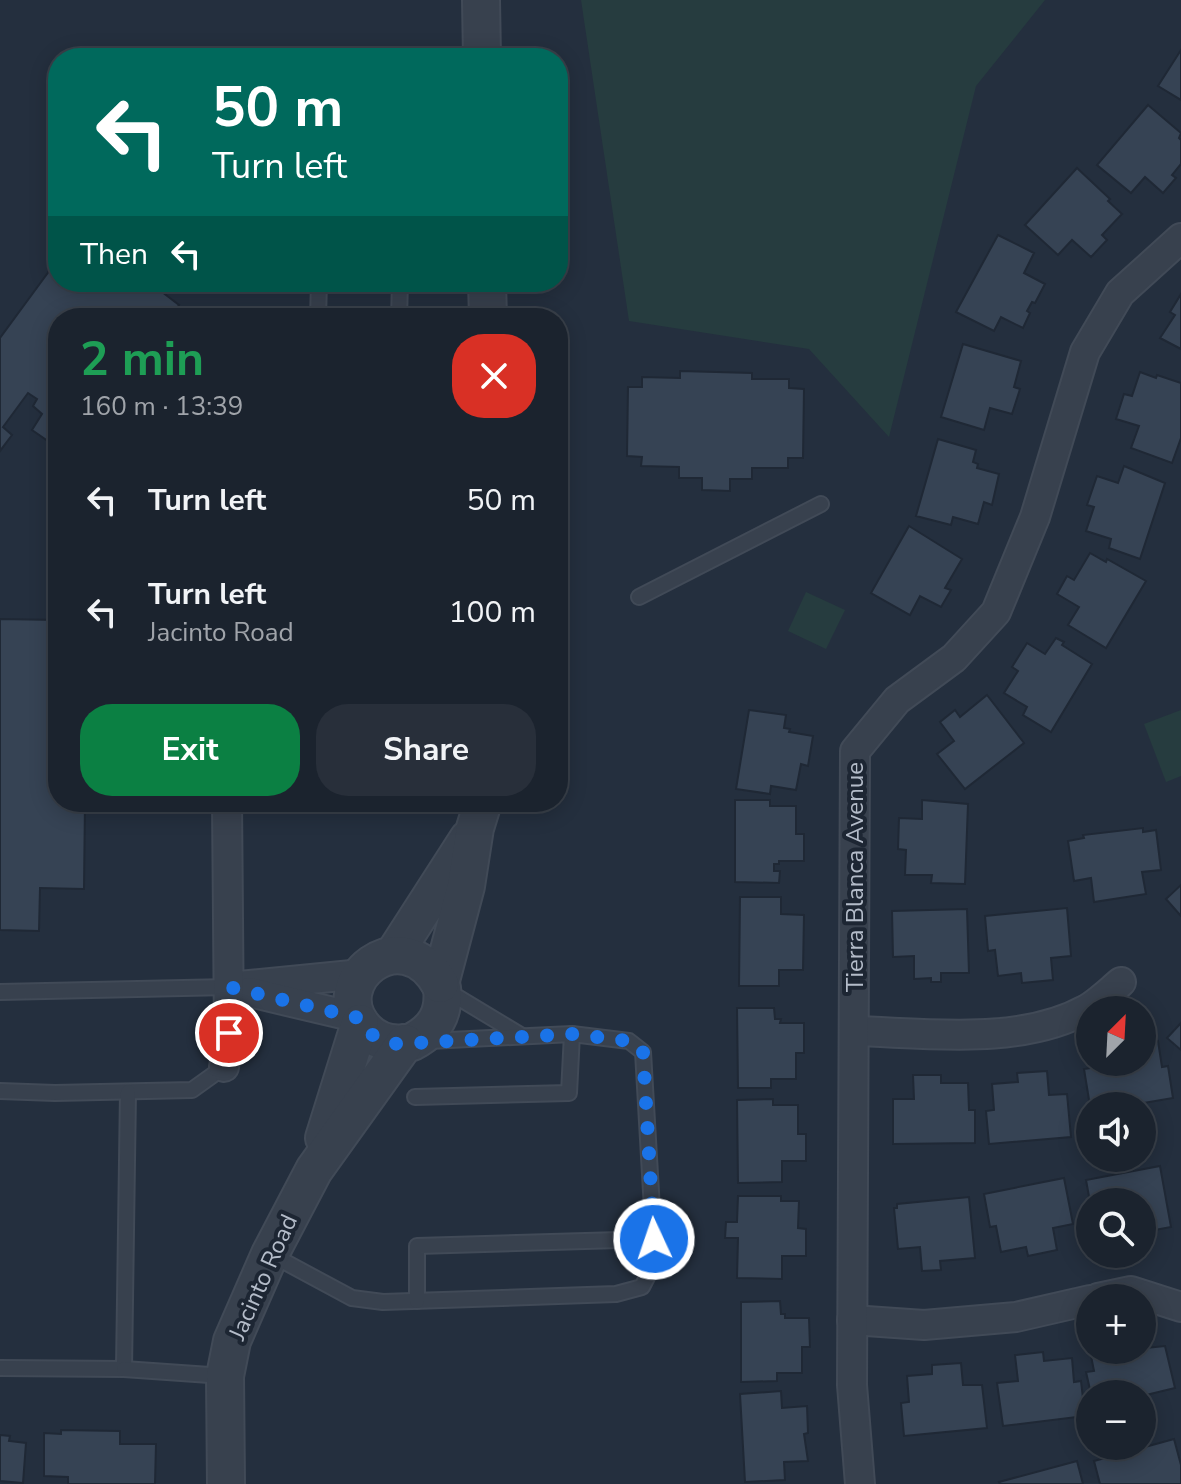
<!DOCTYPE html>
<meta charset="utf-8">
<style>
body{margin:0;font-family:"Nunito Sans",sans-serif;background:#282f3a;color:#f1f3f6;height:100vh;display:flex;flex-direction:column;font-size:30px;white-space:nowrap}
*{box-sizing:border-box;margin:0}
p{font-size:26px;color:#a0a4aa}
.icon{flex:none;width:44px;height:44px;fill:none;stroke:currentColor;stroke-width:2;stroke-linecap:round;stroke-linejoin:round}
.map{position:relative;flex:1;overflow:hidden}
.side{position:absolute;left:48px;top:308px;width:520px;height:504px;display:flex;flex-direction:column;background:#1b232e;border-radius:32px;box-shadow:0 4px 20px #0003,0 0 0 2px #39404a}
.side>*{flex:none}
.guide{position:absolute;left:48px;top:48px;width:520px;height:244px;border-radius:32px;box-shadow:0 4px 20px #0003,0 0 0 2px #39404a;background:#00695c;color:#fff;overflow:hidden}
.needle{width:52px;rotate:24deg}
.controls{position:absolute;left:1076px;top:996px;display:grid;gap:16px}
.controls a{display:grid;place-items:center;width:80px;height:80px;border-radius:50%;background:#1b232e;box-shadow:0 4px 20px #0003,0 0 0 2px #39404a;font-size:40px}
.pin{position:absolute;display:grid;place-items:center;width:68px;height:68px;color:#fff;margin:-34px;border:4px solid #fff;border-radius:50%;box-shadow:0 2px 8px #0007}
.me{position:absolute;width:88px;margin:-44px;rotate:357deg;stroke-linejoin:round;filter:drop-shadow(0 0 6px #0008)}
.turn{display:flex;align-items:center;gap:28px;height:168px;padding:0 32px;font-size:36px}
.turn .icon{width:104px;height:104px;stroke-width:2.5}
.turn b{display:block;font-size:56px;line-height:68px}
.then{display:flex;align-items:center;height:76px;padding:0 32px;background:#0003;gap:16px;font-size:30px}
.round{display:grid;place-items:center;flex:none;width:84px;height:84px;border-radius:32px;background:#282f3a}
.head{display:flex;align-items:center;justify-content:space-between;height:136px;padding:0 32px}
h1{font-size:48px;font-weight:700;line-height:60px;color:#1e9e55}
.primary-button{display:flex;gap:16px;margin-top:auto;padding:16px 32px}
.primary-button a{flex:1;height:92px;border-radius:32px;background:#0b8043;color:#fff;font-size:32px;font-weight:700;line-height:92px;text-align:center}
.primary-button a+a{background:#282f3a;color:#f1f3f6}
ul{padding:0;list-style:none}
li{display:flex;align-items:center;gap:24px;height:112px;padding:0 32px}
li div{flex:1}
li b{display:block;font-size:30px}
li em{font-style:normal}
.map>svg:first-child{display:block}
</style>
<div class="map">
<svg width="1181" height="1484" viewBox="0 0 1181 1484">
<rect width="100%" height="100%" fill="#242f3e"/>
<g fill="#263c3f">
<polygon points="581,0 1045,0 976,86 889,437 809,349 629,321"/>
<polygon points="806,592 845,610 826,649 788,631"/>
<polygon points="1181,710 1181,776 1166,782 1144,724"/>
</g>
<g fill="#364354" stroke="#1f2835" stroke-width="2">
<polygon points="1181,50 1181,100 1158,86"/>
<polygon points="1148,105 1181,133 1179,138 1181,140 1181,164 1172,175 1176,178 1163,193 1145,177 1131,193 1097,165"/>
<polygon points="1077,168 1110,199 1108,201 1122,214 1102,235 1107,240 1091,257 1072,240 1058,255 1025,225"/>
<polygon points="998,235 1034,253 1024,273 1045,284 1035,303 1032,302 1027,311 1030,313 1023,328 1001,317 994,331 956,312"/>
<polygon points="58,259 58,282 149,282 179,305 170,318 58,318 58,448 32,430 42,414 33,406 37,399 28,393 3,427 12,435 0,451 0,338"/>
<polygon points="1181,294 1181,349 1160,338 1175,315 1170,312"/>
<polygon points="963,344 1021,361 1014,387 1020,389 1012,414 990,408 984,430 941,417"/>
<polygon points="680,371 752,373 752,379 789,379 789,388 804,389 803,458 788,458 788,468 752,468 752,479 730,479 730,491 702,490 702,478 679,478 679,467 641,466 642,457 627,456 628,387 642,387 642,377 680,378"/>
<polygon points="1140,372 1156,378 1157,375 1181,383 1181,438 1172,463 1131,448 1139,426 1116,419 1124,394 1132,396"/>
<polygon points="938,439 976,450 973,462 978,464 977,468 999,474 992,505 984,502 978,524 953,517 951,525 916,516"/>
<polygon points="1124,466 1165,483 1140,559 1109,548 1111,539 1086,531 1094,507 1087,505 1097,476 1118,483"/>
<polygon points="909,526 962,559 945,588 951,590 941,607 920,596 910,615 871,593"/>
<polygon points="1090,553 1106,562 1107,559 1146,581 1106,648 1068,625 1079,607 1057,594 1067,576 1074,580"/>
<polygon points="0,619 58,620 58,802 85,802 84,889 40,888 39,931 0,930"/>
<polygon points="1056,638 1064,642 1062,645 1092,664 1051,732 1023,715 1027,707 1004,693 1018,671 1012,667 1027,643 1045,654"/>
<polygon points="987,695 1024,743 965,789 937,754 954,741 940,722 955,710 960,717"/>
<polygon points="749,710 786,715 784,728 790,729 789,732 813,736 808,766 801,764 796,790 771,786 770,794 736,789"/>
<polygon points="735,800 770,800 770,806 796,806 796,834 804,834 804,861 779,861 779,864 774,864 774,871 780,871 779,883 735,882"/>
<polygon points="922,800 968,804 965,884 931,883 932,875 905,875 906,850 898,849 899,818 922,819"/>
<polygon points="1143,828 1143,832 1156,830 1161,870 1142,872 1146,894 1094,902 1091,878 1074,881 1068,841 1084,838 1083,835"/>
<polygon points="1181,885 1181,916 1166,899"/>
<polygon points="740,897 781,897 781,914 804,915 803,970 779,970 779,986 739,986"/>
<polygon points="1067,908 1071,956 1051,958 1053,980 1022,983 1021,973 998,976 995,950 988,951 985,916"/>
<polygon points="967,909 969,973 941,973 941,982 931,982 931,978 914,979 914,956 893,957 892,911"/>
<polygon points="737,1008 774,1008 775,1019 781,1019 780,1023 804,1023 804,1053 796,1053 796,1079 771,1079 771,1088 738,1088"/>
<polygon points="1181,1023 1181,1050 1167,1038"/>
<polygon points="1158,1041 1162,1067 1168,1066 1173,1098 1126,1106 1090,1106 1084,1069 1105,1066 1105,1062 1142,1062 1142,1044"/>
<polygon points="1047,1071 1049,1095 1067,1094 1071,1137 989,1144 986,1111 994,1110 992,1084 1018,1082 1017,1073"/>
<polygon points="913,1075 941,1075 941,1083 968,1083 969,1110 975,1110 975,1143 893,1144 893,1099 914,1099"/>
<polygon points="773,1099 773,1105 798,1105 798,1134 806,1134 806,1161 782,1161 782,1182 738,1183 737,1100"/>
<polygon points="1160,1166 1171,1227 1144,1232 1145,1237 1142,1237 1142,1202 1090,1202 1086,1180"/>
<polygon points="1064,1178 1073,1224 1053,1228 1057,1250 1028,1256 1026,1247 1001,1252 996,1226 990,1227 984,1194"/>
<polygon points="738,1196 781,1196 781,1201 799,1201 798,1228 806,1229 806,1256 782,1256 782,1279 737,1278 738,1238 725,1238 726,1222 737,1222"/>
<polygon points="969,1197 975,1258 940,1261 941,1270 922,1271 920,1247 898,1249 894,1208 897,1208 897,1204"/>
<polygon points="780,1301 781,1314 785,1314 785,1318 809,1318 810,1347 802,1347 802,1373 777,1373 777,1381 741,1382 741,1302"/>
<polygon points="1142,1332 1146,1348 1165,1346 1175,1388 1142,1396 1091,1394 1086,1372 1094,1371 1089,1346 1090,1350 1142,1350"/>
<polygon points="1043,1352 1044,1361 1072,1358 1074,1382 1081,1381 1085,1416 1003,1426 997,1383 1018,1381 1015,1355"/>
<polygon points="961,1363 963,1385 982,1385 987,1428 904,1436 901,1403 909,1402 907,1376 932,1374 932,1365"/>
<polygon points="781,1391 782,1408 807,1406 808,1433 804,1434 808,1461 784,1462 785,1480 745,1482 740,1394"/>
<polygon points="61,1430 120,1431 120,1444 156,1444 155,1484 68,1484 68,1477 44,1476 44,1433 61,1434"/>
<polygon points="0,1435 10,1436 9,1441 26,1443 23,1483 0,1481"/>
<polygon points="1174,1439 1181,1465 1181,1484 1100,1484 1094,1461"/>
<polygon points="1077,1461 1083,1484 1000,1484 999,1482"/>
</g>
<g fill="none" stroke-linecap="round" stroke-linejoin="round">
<defs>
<g id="service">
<polyline points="318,318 319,282"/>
<polyline points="399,318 400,282"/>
<polyline points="639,597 821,504"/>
<polyline points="444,989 522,1036"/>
<polyline points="0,992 229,987"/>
<polyline points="0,1091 55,1093 192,1090 224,1067"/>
<polyline points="415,1097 569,1093 572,1034"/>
<polyline points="272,1255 352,1298 383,1302 616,1294 642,1287 655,1262 643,1052 629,1041 572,1034 429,1041"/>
<polyline points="417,1301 417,1246 654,1239"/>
<polyline points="0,1368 124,1369 128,1092"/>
<polyline points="124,1369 224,1376"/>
</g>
<g id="minor">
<polyline points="229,987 362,974"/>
<polyline points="249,992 359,1018"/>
<path d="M854,1031C928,1033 1020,1046 1087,1009C1099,1002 1110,991 1121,982"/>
<polyline points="224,1067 229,1033 227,802"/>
<polyline points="1098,1298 1131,1291 1181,1307"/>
<polyline points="852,1320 924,1325 1016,1317 1090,1300"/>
<polyline points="860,1484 852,1385 855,751 897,700 954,658 996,612 1035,517 1085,352 1120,293 1181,238"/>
</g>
<g id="tertiary">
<polyline points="481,0 482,58"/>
<polyline points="487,282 488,318"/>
<polyline points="394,954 468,839"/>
<polyline points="440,984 466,886 475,828 483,802"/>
<path d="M412,1042C435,1030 445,1014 442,988"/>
<path d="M405,1043C389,1045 375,1040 365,1029C322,982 402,917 440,984"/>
<polyline points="324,1138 360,1023"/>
<polyline points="226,1484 225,1376 232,1341 270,1254 314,1170 405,1043"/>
</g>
</defs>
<use href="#service" stroke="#414a57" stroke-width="18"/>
<use href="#minor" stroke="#414a57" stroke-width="32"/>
<use href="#tertiary" stroke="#414a57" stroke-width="40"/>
<use href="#service" stroke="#38414e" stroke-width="14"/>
<use href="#minor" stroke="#38414e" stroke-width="28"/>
<use href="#tertiary" stroke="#38414e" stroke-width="36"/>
</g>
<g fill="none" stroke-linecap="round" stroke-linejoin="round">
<path stroke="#1a73e8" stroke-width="14" stroke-dasharray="0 25.2" d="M229,1033V987L359,1018C367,1035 380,1041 398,1044L572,1034L629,1041L643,1052L654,1239"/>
</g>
<g text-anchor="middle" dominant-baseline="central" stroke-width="8" stroke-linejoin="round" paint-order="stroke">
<g font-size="24" fill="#b4bcc9" stroke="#1d2633">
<text transform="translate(855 877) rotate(-90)">Tierra Blanca Avenue</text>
<text transform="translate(263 1277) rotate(-66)">Jacinto Road</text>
</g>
</g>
</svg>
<div class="controls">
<a><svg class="needle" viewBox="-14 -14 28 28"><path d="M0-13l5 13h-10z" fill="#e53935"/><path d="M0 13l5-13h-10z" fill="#a0a4aa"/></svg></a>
<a><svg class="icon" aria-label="sound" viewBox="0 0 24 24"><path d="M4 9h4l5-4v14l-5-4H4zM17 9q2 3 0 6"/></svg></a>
<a><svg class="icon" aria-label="search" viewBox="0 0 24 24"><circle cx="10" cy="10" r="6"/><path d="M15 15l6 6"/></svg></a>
<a>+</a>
<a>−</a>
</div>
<div class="pin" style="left:229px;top:1033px;background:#d93025"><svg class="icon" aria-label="arrive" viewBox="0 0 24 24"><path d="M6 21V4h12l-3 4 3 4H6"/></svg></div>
<svg class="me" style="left:654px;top:1239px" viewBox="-20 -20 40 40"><circle r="17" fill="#1a73e8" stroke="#fff" stroke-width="3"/><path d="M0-11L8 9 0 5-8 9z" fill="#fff"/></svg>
<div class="guide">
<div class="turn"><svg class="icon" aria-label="left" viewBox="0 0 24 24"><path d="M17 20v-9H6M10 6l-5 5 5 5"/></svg><div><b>50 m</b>Turn left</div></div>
<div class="then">Then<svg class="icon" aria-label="left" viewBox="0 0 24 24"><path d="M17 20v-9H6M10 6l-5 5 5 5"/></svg></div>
</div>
<section class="side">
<div class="head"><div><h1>2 min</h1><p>160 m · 13:39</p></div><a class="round" style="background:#d93025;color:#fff"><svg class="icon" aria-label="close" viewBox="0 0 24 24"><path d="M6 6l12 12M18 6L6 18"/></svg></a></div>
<ul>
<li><svg class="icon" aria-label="left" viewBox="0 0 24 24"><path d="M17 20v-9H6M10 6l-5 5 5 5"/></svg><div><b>Turn left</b></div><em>50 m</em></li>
<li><svg class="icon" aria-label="left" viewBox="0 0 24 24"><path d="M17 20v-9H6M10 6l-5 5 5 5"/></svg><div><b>Turn left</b><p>Jacinto Road</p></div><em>100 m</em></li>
</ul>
<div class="primary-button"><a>Exit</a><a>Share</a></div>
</section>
</div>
